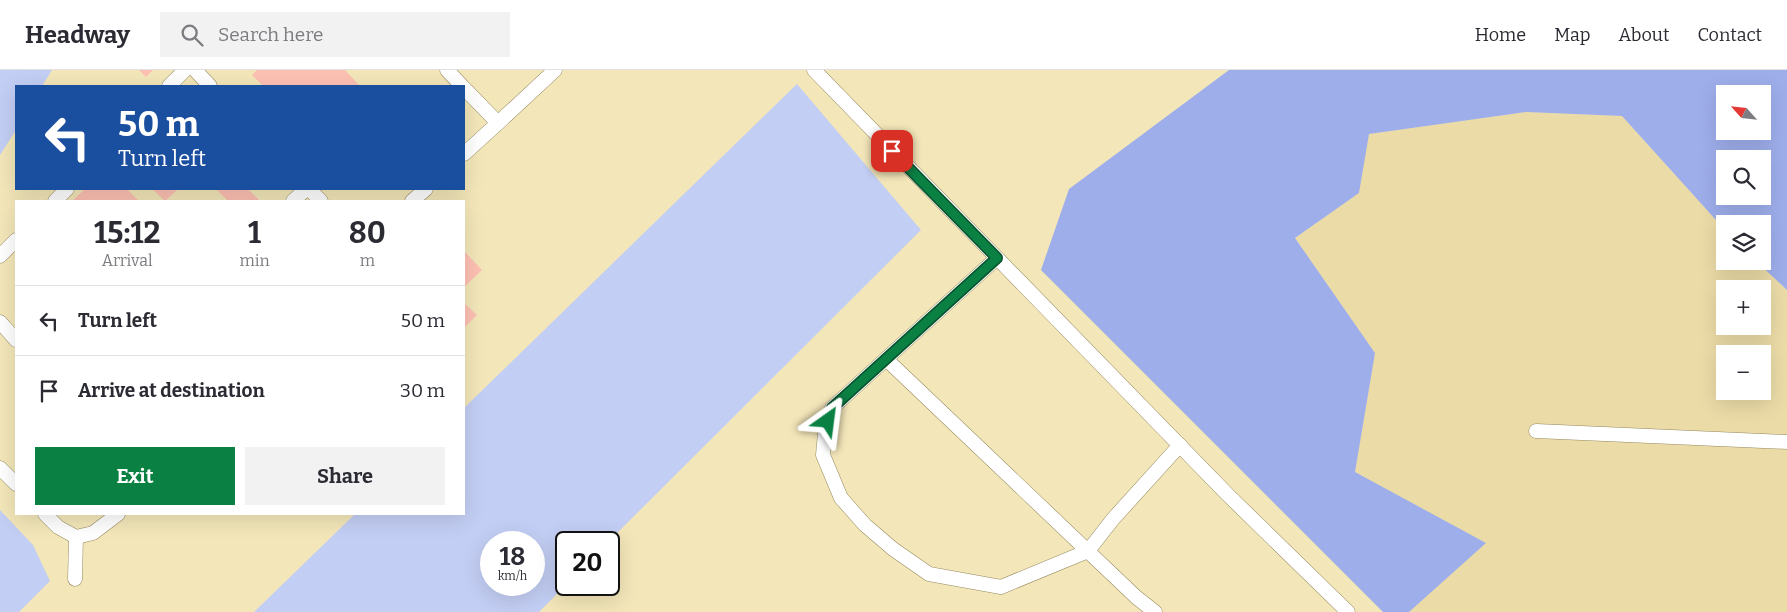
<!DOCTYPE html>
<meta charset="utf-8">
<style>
body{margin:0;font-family:Bitter,serif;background:#f2f2f3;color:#2b2b33;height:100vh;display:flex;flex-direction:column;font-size:19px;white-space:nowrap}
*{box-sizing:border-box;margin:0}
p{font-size:16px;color:#7c7c81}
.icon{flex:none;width:28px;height:28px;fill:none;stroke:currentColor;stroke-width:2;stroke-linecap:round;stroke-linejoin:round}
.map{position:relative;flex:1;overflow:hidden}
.panel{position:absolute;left:15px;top:130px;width:450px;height:315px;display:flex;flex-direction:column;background:#fff;border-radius:0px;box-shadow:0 5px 20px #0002}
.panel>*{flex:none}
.guide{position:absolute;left:15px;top:15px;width:450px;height:105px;border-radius:0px;box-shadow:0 5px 20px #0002;background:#1a4fa0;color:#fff;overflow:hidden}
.needle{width:32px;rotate:297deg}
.buttons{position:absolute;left:1716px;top:15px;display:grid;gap:10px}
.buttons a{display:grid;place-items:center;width:55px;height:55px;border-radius:0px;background:#fff;box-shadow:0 5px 20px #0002;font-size:25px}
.speed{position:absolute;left:480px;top:461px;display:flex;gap:10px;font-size:25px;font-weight:700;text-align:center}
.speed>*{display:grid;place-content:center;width:65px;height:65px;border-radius:50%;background:#fff;box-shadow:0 5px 20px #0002;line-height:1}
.speed small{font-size:12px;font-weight:400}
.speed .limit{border:2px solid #111;border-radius:8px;background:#fff;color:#111}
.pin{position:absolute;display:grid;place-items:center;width:42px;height:42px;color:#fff;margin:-21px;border-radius:10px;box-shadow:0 2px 8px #0006}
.me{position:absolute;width:55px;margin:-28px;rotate:31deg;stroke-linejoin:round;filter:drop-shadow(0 0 4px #0008)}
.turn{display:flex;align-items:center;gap:18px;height:105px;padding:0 20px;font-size:22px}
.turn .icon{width:65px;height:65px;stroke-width:2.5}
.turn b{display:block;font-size:35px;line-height:42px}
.eta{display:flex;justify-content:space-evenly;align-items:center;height:85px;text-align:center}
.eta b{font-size:30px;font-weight:700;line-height:35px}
.primary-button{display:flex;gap:10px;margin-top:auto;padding:10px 20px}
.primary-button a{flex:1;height:58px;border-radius:0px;background:#0b8043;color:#fff;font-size:20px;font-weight:700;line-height:58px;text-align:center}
.primary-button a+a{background:#f2f2f3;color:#2b2b33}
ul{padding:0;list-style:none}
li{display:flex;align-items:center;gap:15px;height:70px;padding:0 20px;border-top:1px solid #e1e1e2}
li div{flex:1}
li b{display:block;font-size:19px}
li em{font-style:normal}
header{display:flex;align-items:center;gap:30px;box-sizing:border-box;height:70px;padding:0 25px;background:#fff;border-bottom:1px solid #e1e1e2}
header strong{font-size:24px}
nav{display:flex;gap:28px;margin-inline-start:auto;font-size:18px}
.search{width:350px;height:45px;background:#f2f2f3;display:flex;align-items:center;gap:12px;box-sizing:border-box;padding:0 18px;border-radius:0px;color:#7c7c81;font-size:19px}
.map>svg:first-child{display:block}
</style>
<header>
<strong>Headway</strong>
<div class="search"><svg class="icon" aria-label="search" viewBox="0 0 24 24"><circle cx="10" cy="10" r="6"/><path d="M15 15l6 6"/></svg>Search here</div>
<nav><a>Home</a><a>Map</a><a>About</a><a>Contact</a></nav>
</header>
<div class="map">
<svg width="1787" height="542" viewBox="0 0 1787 542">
<rect width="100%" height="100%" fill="#f3e6b9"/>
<path fill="#ebdba7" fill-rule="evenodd" d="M1526,42L1622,46L1725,160V191H1756L1787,220V542H1409L1485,473L1354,402L1375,283L1295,168L1359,123L1368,64ZM1725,219H1762V256H1725ZM1725,284H1762V321H1725Z"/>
<g fill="#c3cef4" fill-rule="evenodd">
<polygon points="0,0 52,0 42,16 16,16 16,60 0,85"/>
<path d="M797,14L921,160L608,472H566V515L539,542H254L355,444H464V338ZM491,472H534V515H491Z"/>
<polygon points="0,440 33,475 50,511 19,542 0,542"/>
</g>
<path fill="#9eaeeb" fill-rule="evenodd" d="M1229,0H1787V220L1756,191H1762V154H1725V160L1622,46L1526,42L1369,64L1359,123L1295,168L1375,283L1355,402L1486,473L1409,542H1383L1041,200L1069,119ZM1725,24H1762V61H1725ZM1725,89H1762V126H1725Z"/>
<g fill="#fdc1b3">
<polygon points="139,0 153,0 146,7"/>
<polygon points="257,0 345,0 360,16 263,16 252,5"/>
<polygon points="85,119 127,119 139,131 72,131"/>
<polygon points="152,119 178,119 165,131"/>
<polygon points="216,119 248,119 260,131 228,131"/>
<polygon points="464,181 482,200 464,217"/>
<polygon points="464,233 477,245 464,258"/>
</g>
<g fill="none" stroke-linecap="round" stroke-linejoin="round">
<defs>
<g id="lane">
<polyline points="195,0 210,16"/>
<polyline points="447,0 462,16"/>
<polyline points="814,0 1228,425 1348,542"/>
<polyline points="169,16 185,0"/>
<polyline points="464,18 498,53 464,84"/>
<polyline points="498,53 555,0"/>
<polyline points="309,119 321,131"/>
<polyline points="55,131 67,119"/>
<polyline points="293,131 306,119"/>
<polyline points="412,131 426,119"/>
<polyline points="0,186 16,170"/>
<polyline points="997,188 832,338 825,363 823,385 841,428 865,455 893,479 929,504 1001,517 1088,481 1113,449 1180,375"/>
<polyline points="0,252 16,270"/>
<polyline points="886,289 1136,527 1155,542"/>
<polyline points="1536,361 1787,372"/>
<polyline points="0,398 16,414"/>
<polyline points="45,444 58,457 76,467 93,463 118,444"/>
<polyline points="75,509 76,467"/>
</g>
</defs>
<use href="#lane" stroke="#96895f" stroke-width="15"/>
<use href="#lane" stroke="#fff" stroke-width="14"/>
</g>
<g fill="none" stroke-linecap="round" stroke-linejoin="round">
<defs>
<polyline id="route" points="828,351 832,338 997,188 892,81"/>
</defs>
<use href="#route" stroke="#07532c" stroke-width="12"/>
<use href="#route" stroke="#0b8043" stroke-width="9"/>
</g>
</svg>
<div class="buttons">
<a><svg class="needle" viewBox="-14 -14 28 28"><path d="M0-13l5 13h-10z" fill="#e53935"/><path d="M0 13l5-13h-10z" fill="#7c7c81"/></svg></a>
<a><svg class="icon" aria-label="search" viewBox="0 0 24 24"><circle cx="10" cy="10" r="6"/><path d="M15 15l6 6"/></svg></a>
<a><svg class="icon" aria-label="layers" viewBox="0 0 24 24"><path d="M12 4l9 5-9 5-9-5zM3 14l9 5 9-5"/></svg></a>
<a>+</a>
<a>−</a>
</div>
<div class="speed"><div>18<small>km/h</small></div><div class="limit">20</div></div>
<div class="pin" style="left:892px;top:81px;background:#d93025"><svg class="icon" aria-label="arrive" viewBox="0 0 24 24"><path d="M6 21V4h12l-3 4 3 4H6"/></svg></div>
<svg class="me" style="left:828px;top:351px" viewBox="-20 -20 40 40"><path d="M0-17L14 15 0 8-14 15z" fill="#0b8043" stroke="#fff" stroke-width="4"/></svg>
<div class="guide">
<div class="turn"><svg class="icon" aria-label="left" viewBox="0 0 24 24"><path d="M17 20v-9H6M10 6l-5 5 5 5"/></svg><div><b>50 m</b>Turn left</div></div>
</div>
<section class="panel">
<div class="eta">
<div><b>15:12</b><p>Arrival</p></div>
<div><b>1</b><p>min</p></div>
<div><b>80</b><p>m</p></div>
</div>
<ul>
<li><svg class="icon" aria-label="left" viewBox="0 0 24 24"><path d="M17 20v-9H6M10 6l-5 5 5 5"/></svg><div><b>Turn left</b></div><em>50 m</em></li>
<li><svg class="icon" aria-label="arrive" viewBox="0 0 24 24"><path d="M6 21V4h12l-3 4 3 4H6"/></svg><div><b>Arrive at destination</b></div><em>30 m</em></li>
</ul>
<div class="primary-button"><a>Exit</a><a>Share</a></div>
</section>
</div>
